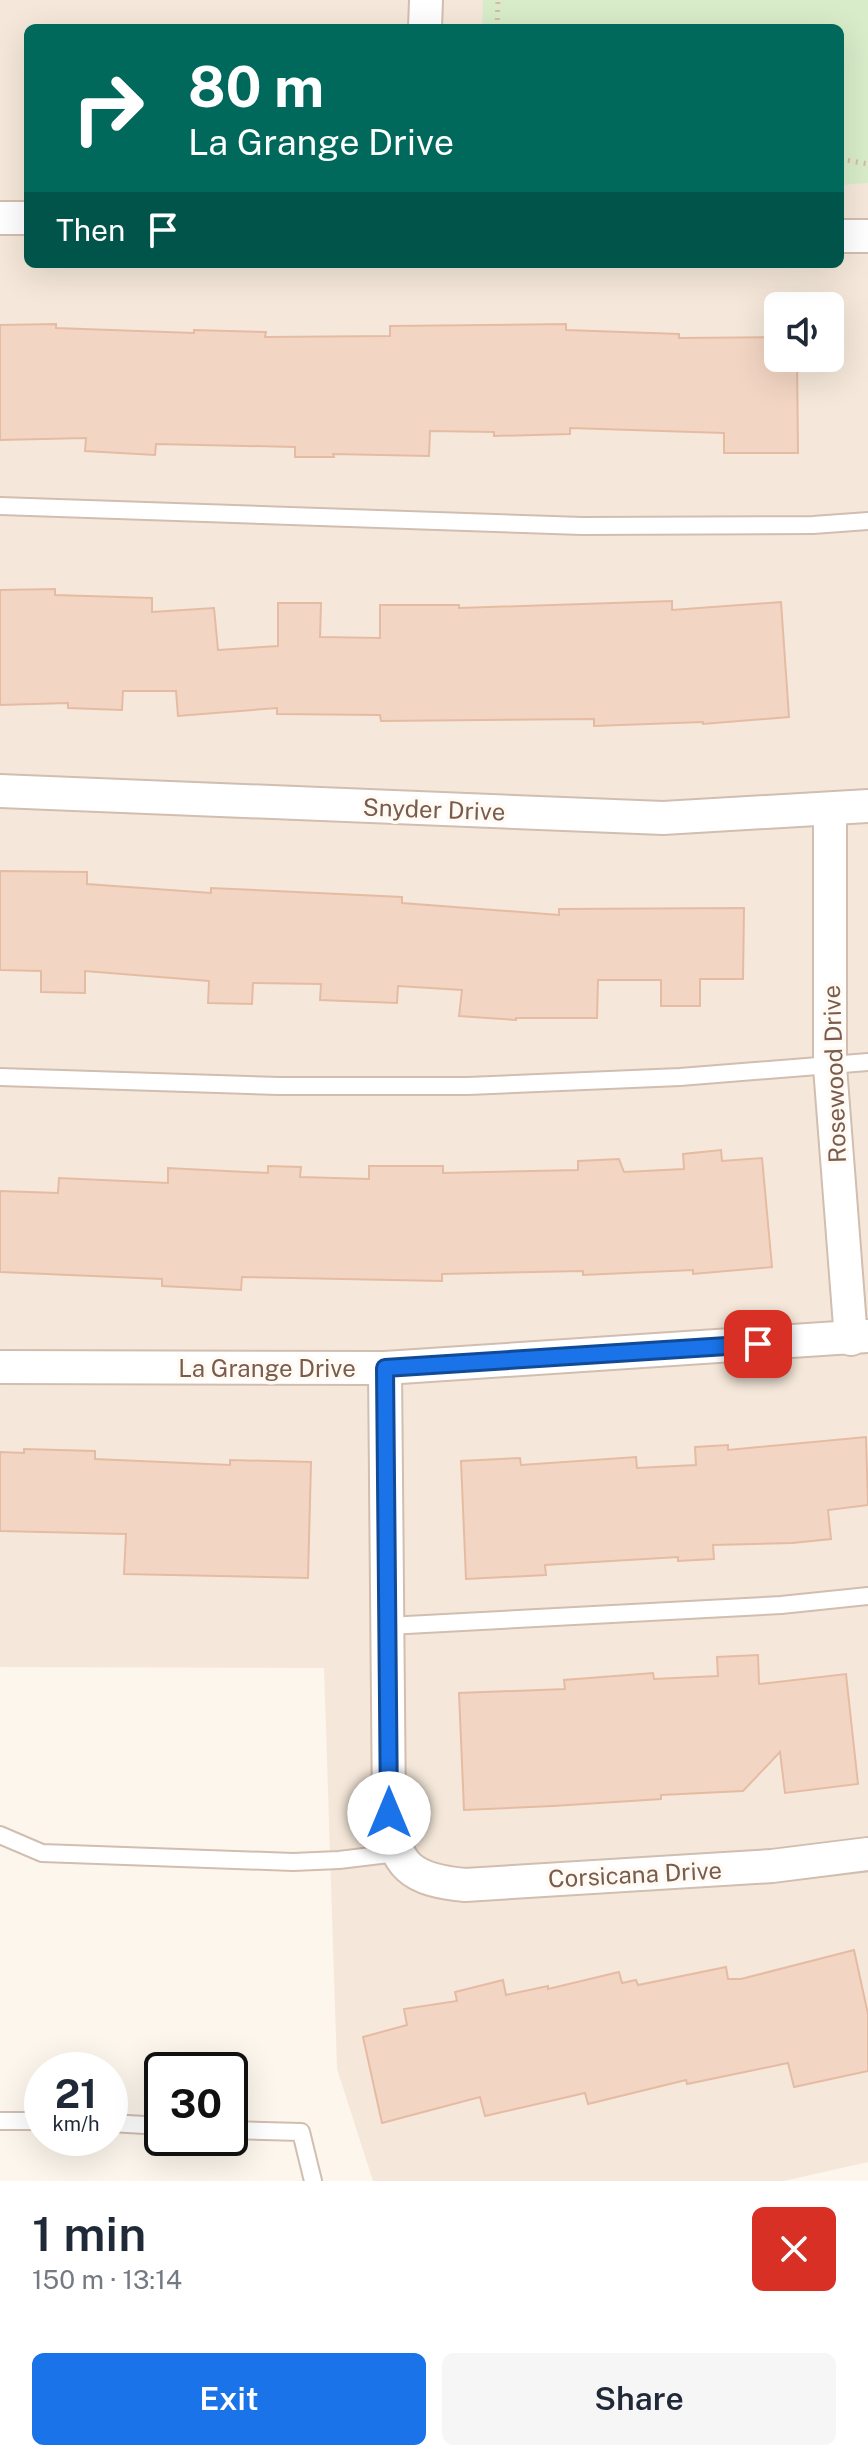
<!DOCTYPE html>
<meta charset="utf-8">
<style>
body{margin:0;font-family:"Public Sans",sans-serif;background:#f6f6f7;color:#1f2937;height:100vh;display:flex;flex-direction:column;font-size:30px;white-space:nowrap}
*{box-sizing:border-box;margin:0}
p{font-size:26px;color:#747a83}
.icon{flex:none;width:44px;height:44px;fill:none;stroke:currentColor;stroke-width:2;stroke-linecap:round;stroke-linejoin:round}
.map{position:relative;height:2181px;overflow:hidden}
.side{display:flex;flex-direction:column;background:#fff;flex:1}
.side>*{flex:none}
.hud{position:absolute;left:24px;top:24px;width:820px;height:244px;border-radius:12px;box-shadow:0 8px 32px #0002;background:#00695c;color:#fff;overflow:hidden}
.fabs{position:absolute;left:764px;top:292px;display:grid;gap:16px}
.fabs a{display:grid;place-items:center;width:80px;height:80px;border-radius:12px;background:#fff;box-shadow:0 8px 32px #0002;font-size:40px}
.speed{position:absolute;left:24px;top:2052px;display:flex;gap:16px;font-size:40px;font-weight:700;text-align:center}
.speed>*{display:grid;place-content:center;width:104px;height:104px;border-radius:50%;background:#fff;box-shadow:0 8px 32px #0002;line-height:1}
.speed small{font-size:20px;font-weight:400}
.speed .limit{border:4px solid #111;border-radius:12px;background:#fff;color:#111}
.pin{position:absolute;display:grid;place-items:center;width:68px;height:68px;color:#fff;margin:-34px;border-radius:16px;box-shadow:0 4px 12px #0006}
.me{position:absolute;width:88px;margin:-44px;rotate:0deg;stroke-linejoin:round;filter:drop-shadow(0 0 6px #0008)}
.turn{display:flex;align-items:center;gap:28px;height:168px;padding:0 32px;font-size:36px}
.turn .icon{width:104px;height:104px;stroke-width:2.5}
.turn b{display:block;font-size:56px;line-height:68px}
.then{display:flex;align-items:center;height:76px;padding:0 32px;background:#0003;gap:16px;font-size:30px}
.round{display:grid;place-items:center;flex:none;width:84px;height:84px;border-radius:12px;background:#f6f6f7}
.head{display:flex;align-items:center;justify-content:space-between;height:136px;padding:0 32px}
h1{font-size:48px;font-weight:600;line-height:60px}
.primary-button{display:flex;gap:16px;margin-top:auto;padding:16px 32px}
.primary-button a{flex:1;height:92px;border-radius:12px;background:#1a73e8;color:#fff;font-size:32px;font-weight:600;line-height:92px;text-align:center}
.primary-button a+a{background:#f6f6f7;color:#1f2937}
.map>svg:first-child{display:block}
</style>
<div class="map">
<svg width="868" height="2181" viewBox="0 0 868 2181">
<rect width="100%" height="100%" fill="#fdf6ec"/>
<path fill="#f5e8da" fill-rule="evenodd" d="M0,0H868V2162L784,2181H373L337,2069L324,1668L0,1667ZM28,28H840V264H28ZM778,306H830V358H778Z"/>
<polygon fill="#d8ecc9" points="483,0 868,0 868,183 840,185 840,28 482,28"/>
<g fill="#f3d5c3" stroke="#e6bba3" stroke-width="2">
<polygon points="56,324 56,328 194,333 194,330 266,332 265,337 390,336 390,326 566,324 566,330 679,334 679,338 778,337 778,358 797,358 798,453 724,453 724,433 570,428 570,434 494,436 494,432 430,431 429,456 333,454 334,457 295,457 295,447 156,444 155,455 85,451 86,438 0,440 0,325"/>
<polygon points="55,589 55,595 152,598 152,612 214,608 218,650 278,646 278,603 321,603 320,637 380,638 380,605 459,605 459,608 672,601 672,610 781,602 789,717 703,724 703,722 594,726 594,719 381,721 380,715 277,714 277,708 178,716 176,691 123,691 122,710 68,708 68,703 0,705 0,590"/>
<polygon points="0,871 87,872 87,884 211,893 211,888 402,897 402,903 559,915 559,909 744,908 743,979 700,979 700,1006 661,1006 661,980 598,980 597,1018 516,1018 516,1020 459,1016 462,990 398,986 397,1003 320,1000 321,984 253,983 252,1004 208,1003 209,981 85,971 85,993 41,992 41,971 0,970"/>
<polygon points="721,1150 722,1161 762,1158 772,1267 693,1274 693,1270 583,1275 583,1271 442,1274 442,1281 242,1277 241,1290 162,1286 162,1279 0,1272 0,1191 58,1193 59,1178 168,1183 168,1168 268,1173 268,1166 301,1167 300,1177 369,1179 369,1166 443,1166 443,1173 578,1170 578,1161 619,1159 624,1172 684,1169 683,1154"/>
<polygon points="866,1437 868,1505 828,1510 831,1539 792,1543 713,1545 714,1559 678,1561 678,1557 545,1565 546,1575 466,1579 461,1461 520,1458 521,1465 636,1457 637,1468 696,1465 695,1447 728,1445 728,1450"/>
<polygon points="24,1449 95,1451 95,1459 230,1465 230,1460 311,1462 308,1578 124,1574 126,1534 0,1531 0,1452 24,1453"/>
<polygon points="758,1655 759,1684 846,1674 858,1784 785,1793 780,1752 743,1791 661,1795 661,1799 553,1806 464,1810 459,1693 565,1689 564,1680 653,1673 654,1679 718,1676 717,1657"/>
<polygon points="854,1950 868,2014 868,2071 794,2087 788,2063 687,2084 686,2080 588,2104 585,2093 485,2116 480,2097 382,2123 363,2037 407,2025 404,2009 457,2001 455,1992 503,1980 506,1995 548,1986 548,1989 619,1972 622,1983 636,1980 638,1985 726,1967 728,1979 741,1979"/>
</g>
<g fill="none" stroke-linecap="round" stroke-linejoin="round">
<defs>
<g id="service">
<polyline points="0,506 582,526 813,525 868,521"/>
<polyline points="0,1077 279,1086 468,1086 680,1077 868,1062"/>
<polyline points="388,1626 781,1605 868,1596"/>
<polyline points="0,1835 42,1853 293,1862 339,1860 397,1853"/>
<polyline points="0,2121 42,2121"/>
<polyline points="110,2123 162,2126"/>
<polyline points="230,2130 301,2132 313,2181"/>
</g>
<g id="minor">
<polyline points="425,28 426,0"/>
<polyline points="0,218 28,218"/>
<polyline points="840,236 868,236"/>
<polyline points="0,791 663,818 868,806"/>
<polyline points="830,809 830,1067 851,1339"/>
<polyline points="0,1367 385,1368 868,1336"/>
<path d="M385,1368L389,1813C394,1867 412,1880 465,1885L772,1866L868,1854"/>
</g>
</defs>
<use href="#service" stroke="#d1beb0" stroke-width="20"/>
<use href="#minor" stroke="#d1beb0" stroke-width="36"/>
<g stroke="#d9b8a5" stroke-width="5" stroke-dasharray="2 6" stroke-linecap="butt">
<polyline points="497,28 498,0"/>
<polyline points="840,159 868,164"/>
</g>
<use href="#service" stroke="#fff" stroke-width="16"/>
<use href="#minor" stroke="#fff" stroke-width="32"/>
</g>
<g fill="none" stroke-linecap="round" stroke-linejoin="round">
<defs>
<polyline id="route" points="389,1813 385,1368 758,1344"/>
</defs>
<use href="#route" stroke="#114b97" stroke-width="20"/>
<use href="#route" stroke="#1a73e8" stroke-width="14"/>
</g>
<g text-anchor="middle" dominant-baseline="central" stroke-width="7" stroke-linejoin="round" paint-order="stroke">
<g font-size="24" fill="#7a5c4d" stroke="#fffaf3">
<text transform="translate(434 809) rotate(2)">Snyder Drive</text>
<text transform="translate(834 1074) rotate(-92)">Rosewood Drive</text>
<text x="267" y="1368">La Grange Drive</text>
<text transform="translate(635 1874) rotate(-3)">Corsicana Drive</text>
</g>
</g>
</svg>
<div class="fabs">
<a><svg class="icon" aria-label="sound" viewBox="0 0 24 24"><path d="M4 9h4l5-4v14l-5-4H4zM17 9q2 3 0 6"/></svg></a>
</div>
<div class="speed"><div>21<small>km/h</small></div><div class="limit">30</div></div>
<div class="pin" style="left:758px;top:1344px;background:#d93025"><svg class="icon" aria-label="arrive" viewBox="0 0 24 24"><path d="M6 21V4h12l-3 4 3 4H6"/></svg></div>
<svg class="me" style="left:389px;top:1813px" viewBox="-20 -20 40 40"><circle r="19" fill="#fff"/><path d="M0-13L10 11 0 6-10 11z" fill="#1a73e8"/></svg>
<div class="hud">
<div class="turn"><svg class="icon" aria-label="right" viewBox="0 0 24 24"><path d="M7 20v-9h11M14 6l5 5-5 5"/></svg><div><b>80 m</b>La Grange Drive</div></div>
<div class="then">Then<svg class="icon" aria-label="arrive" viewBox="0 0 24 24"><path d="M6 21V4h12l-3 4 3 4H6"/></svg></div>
</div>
</div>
<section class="side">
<div class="head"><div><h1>1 min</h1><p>150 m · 13:14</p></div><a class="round" style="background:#d93025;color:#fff"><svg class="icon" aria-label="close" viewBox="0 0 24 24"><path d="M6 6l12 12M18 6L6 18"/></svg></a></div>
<div class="primary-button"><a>Exit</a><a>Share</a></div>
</section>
